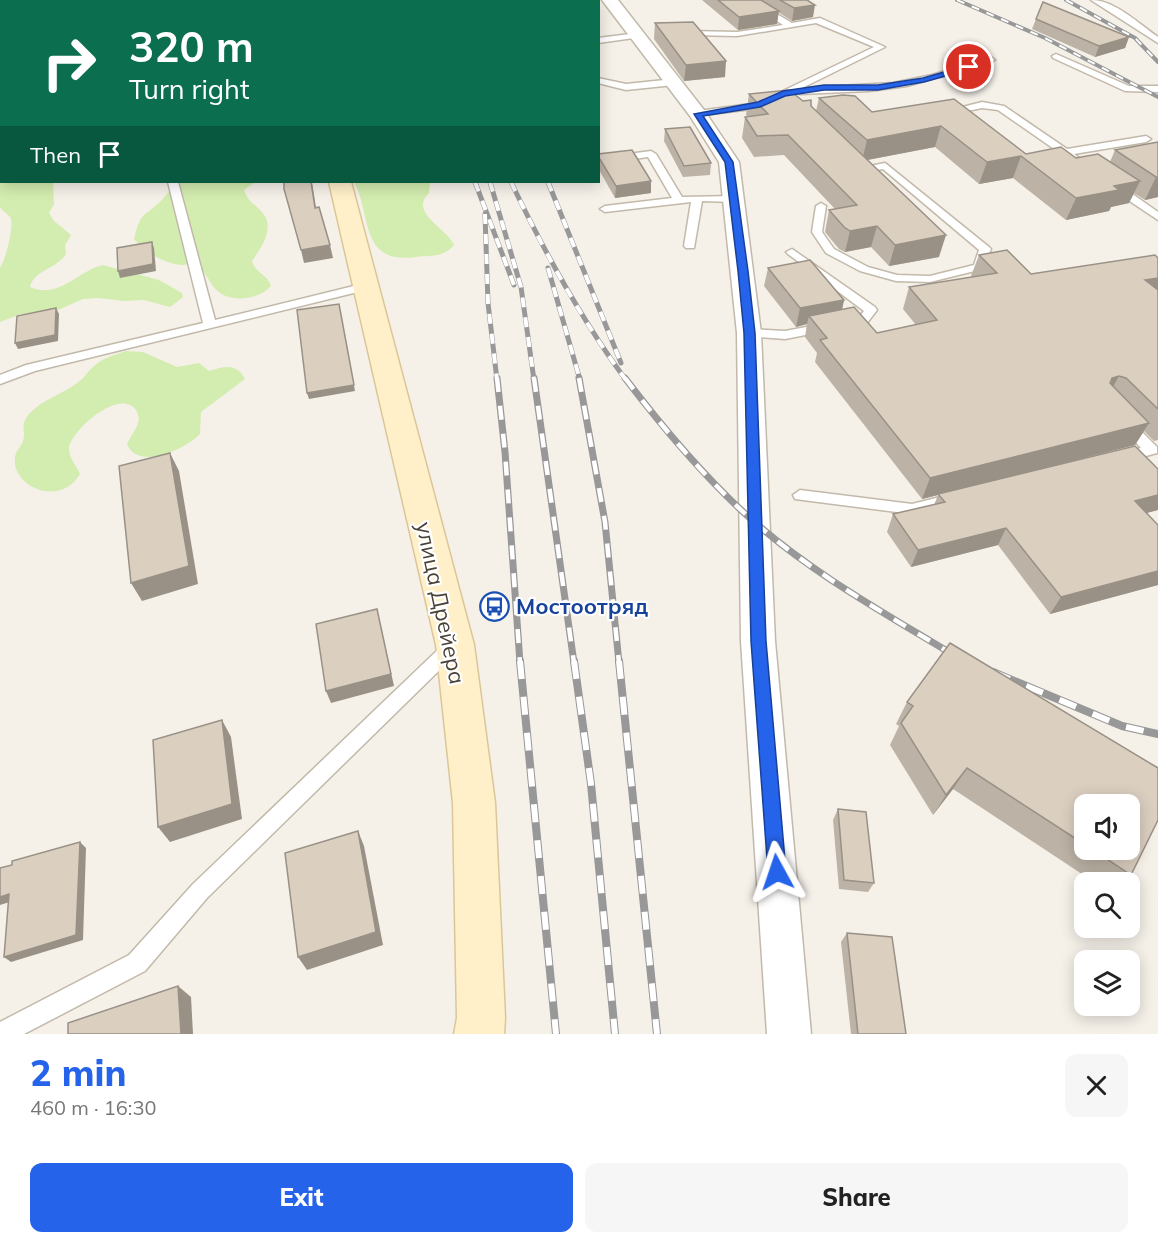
<!DOCTYPE html>
<meta charset="utf-8">
<style>
body{margin:0;font-family:Mulish,sans-serif;background:#f6f6f6;color:#222;height:100vh;display:flex;flex-direction:column;font-size:22px;white-space:nowrap}
*{box-sizing:border-box;margin:0}
p{font-size:20px;color:#767676}
.icon{flex:none;width:33px;height:33px;fill:none;stroke:currentColor;stroke-width:2;stroke-linecap:round;stroke-linejoin:round}
.map{position:relative;height:1034px;overflow:hidden}
.drawer{display:flex;flex-direction:column;background:#fff;flex:1}
.drawer>*{flex:none}
.guide{position:absolute;left:0px;top:0px;width:600px;height:183px;box-shadow:0 3px 15px #0003;background:#0b6e4f;color:#fff;overflow:hidden}
.fabs{position:absolute;left:1074px;top:794px;display:grid;gap:12px}
.fabs a{display:grid;place-items:center;width:66px;height:66px;border-radius:12px;background:#fff;box-shadow:0 3px 15px #0003;font-size:30px}
.pin{position:absolute;display:grid;place-items:center;width:51px;height:51px;color:#fff;margin:-26px;border:3px solid #fff;border-radius:50%;box-shadow:0 2px 6px #0007}
.me{position:absolute;width:66px;margin:-33px;rotate:355deg;stroke-linejoin:round;filter:drop-shadow(0 0 4px #0008)}
.turn{display:flex;align-items:center;gap:21px;height:126px;padding:0 30px;font-size:27px}
.turn .icon{width:78px;height:78px;stroke-width:2.5}
.turn b{display:block;font-size:42px;line-height:51px}
.then{display:flex;align-items:center;height:57px;padding:0 30px;background:#0003;gap:12px;font-size:22px}
.round{display:grid;place-items:center;flex:none;width:63px;height:63px;border-radius:12px;background:#f6f6f6}
.overview{display:flex;align-items:center;justify-content:space-between;height:102px;padding:0 30px}
h1{font-size:36px;font-weight:800;line-height:45px;color:#2563eb}
.action{display:flex;gap:12px;margin-top:auto;padding:12px 30px}
.action a{flex:1;height:69px;border-radius:12px;background:#2563eb;color:#fff;font-size:24px;font-weight:800;line-height:69px;text-align:center}
.action a+a{background:#f6f6f6;color:#222}
.map>svg:first-child{display:block}
</style>
<div class="map">
<svg width="1158" height="1034" viewBox="0 0 1158 1034">
<rect width="100%" height="100%" fill="#f5f1e9"/>
<g fill="#d3ecaf">
<path d="M0,158L2,182H53L54,204L49,213L54,221L71,235L65,245L66,254C58,268 33,271 30,287C59,300 79,270 103,265L159,280L182,293L183,297L170,307L144,300L124,301L99,298L83,299L56,311L21,314L0,322V267C5,263 15,223 10,217C7,213 3,212 0,207Z"/>
<path d="M178,182H255L244,190C248,202 254,203 262,212C276,227 261,248 252,261C255,273 268,275 271,286C258,301 225,304 213,286C208,279 204,270 196,264C190,261 188,265 182,265C165,264 144,252 134,239C141,211 143,218 162,200C167,194 172,187 178,182Z"/>
<path d="M354,182H430L429,193C408,213 448,229 454,245C443,258 431,255 416,257C359,265 372,215 354,182Z"/>
<path d="M126,351L143,352L177,367L199,363L209,371C224,366 237,363 245,379L201,412L200,434C187,448 138,472 127,444C130,437 136,430 138,423C140,420 138,413 136,410C120,387 71,430 69,448C68,456 77,467 80,474C59,510 6,484 16,453C18,449 22,445 23,441C27,430 18,425 31,412C44,399 63,394 77,383C84,379 87,372 93,367C102,358 114,355 126,351Z"/>
</g>
<g fill="none" stroke-linecap="round" stroke-linejoin="round">
<defs>
<g id="service">
<polygon points="156,0 164,0 155,2"/>
<polygon points="744,0 753,0 792,23 820,18 885,47 802,88 893,83 932,75 991,57 995,60 907,86 869,91 800,94 796,91 760,108 695,116 695,112 698,111 758,103 874,47 816,23 737,36 687,35 683,33 687,31 737,32 783,25"/>
<path d="M1091,0C1115,0 1139,24 1158,37V43Z"/>
<polygon points="638,33 642,35 641,37 598,43 598,38"/>
<polygon points="1056,54 1129,86 1158,86 1158,92 1125,91 1053,58 1052,56"/>
<polygon points="598,78 626,84 674,79 678,82 674,85 626,90 598,83"/>
<polygon points="982,102 1004,106 1067,149 1146,136 1151,139 1146,142 1074,154 1080,159 1075,162 1063,155 1057,155 1057,151 998,110 982,108 948,115 943,112"/>
<polygon points="651,151 656,154 682,197 734,196 739,199 734,202 702,201 694,248 686,248 684,246 691,202 605,212 600,209 605,206 672,198 648,157 598,164 598,158"/>
<polygon points="2,158 2,165 0,165 0,159"/>
<polygon points="885,163 989,247 991,249 983,269 930,282 896,281 860,271 826,253 812,232 816,206 821,203 826,206 822,232 834,249 868,267 897,275 930,276 974,265 979,250 883,169 863,173 853,166 858,163 865,167"/>
<polygon points="168,182 178,182 215,320 366,283 372,287 370,289 35,371 0,384 0,375 26,365 203,323"/>
<polygon points="1113,186 1121,186 1158,212 1158,220 1113,190"/>
<polygon points="792,249 875,307 877,310 867,323 785,339 745,336 743,333 749,329 785,331 859,317 864,311 788,254 786,252"/>
<polygon points="1126,419 1131,421 1157,447 1157,453 1124,462 1119,460 1117,457 1119,454 1141,448 1119,424"/>
<polygon points="800,490 912,504 952,494 959,499 957,503 912,514 795,499 793,495"/>
<polygon points="452,640 458,642 460,647 458,652 207,898 145,971 24,1034 0,1034 0,1022 129,955 193,884 446,642"/>
</g>
<polygon id="minor" points="602,0 618,0 704,110 739,162 761,333 775,641 811,1034 767,1034 741,641 737,333 719,162 690,116"/>
<g id="secondary">
<rect x="282" y="0" width="16" height="2"/>
<polygon points="329,182 351,182 474,645 495,803 505,1018 504,1034 454,1034 457,1018 453,803 436,645"/>
</g>
</defs>
<use href="#service" stroke="#c2b9aa" stroke-width="3"/>
<use href="#minor" stroke="#c2b9aa" stroke-width="3"/>
<use href="#secondary" stroke="#dbc698" stroke-width="3"/>
<use href="#service" fill="#fff" fill-rule="evenodd"/>
<use href="#minor" fill="#fff" fill-rule="evenodd"/>
<use href="#secondary" fill="#fff0c9" fill-rule="evenodd"/>
<defs>
<g id="rail-far3">
<polyline points="957,0 1045,38 1158,97"/>
<polyline points="1066,0 1135,38 1158,62"/>
</g>
<g id="rail-far2">
<polyline points="475,182 514,285"/>
<polyline points="490,182 521,287 534,380"/>
<path d="M511,182C544,251 580,318 626,380"/>
<polyline points="548,182 621,363"/>
<polyline points="485,214 488,303 497,380"/>
<polyline points="548,268 580,380"/>
</g>
<g id="rail-far1">
<polyline points="497,378 505,452 520,663"/>
<polyline points="534,378 574,663"/>
<polyline points="579,378 605,522 619,663"/>
<path d="M625,378C663,428 705,478 752,520C814,575 890,616 960,659"/>
</g>
<g id="rail">
<polyline points="520,661 556,1034"/>
<polyline points="574,661 591,784 615,1034"/>
<polyline points="619,661 657,1034"/>
<polyline points="993,672 1122,726 1158,734"/>
</g>
</defs>
<use href="#rail-far3" stroke="#989898" stroke-width="4"/>
<use href="#rail-far2" stroke="#989898" stroke-width="5"/>
<use href="#rail-far1" stroke="#989898" stroke-width="7"/>
<use href="#rail" stroke="#989898" stroke-width="8"/>
<use href="#rail-far3" stroke="#fff" stroke-width="2" stroke-dasharray="8" stroke-linecap="butt"/>
<use href="#rail-far2" stroke="#fff" stroke-width="4" stroke-dasharray="10" stroke-linecap="butt"/>
<use href="#rail-far1" stroke="#fff" stroke-width="4.5" stroke-dasharray="14" stroke-linecap="butt"/>
<use href="#rail" stroke="#fff" stroke-width="6" stroke-dasharray="18" stroke-linecap="butt"/>
</g>
<g fill="#bcb2a5" fill-rule="evenodd">
<polygon points="702,0 807,0 813,17 792,21 778,12 777,24 738,30"/>
<polygon points="1036,19 1129,37 1125,48 1095,57 1032,29"/>
<polygon points="655,23 725,77 684,81 654,39"/>
<polygon points="749,94 803,101 811,106 816,111 819,98 872,112 954,99 1026,154 1110,162 1115,150 1158,142 1158,197 1145,200 1134,193 1129,203 1111,207 1109,211 1066,220 1013,178 979,184 935,147 867,160 939,257 889,266 871,247 845,252 839,249 825,232 829,210 835,209 784,155 754,157 742,138 745,117 748,117 746,115"/>
<polygon points="665,129 711,163 710,175 683,177 664,141"/>
<polygon points="598,154 651,193 615,198 598,168"/>
<polygon points="979,255 1031,274 1158,258 1158,440 1154,441 1144,431 1135,445 1060,464 1158,469 1158,510 1146,513 1158,525 1158,585 1050,614 998,545 911,567 887,532 893,514 934,505 938,495 922,499 815,362 817,353 805,337 807,324 796,327 764,286 768,268 844,300 842,310 877,333 916,325 903,309 909,287 972,277 971,276"/>
<path d="M950,643L1158,768V820L1131,875L1123,882H1094L953,789L933,815L890,745L899,726L896,724L907,702ZM1084,804H1130V849H1084Z"/>
<polygon points="838,809 874,883 868,892 839,889 833,820"/>
<polygon points="847,933 906,1034 851,1034 841,942"/>
</g>
<g fill="#999186">
<polygon points="815,5 813,17 792,21 794,8"/>
<polygon points="779,11 777,24 738,30 739,17"/>
<polygon points="1129,37 1125,48 1095,57 1099,46"/>
<polygon points="726,61 725,77 684,81 686,65"/>
<polygon points="941,126 935,147 862,161 867,140"/>
<polygon points="1021,156 1013,178 979,184 987,162"/>
<polygon points="1156,177 1158,177 1158,197 1145,200"/>
<polygon points="651,181 651,193 615,198 616,186"/>
<polygon points="1140,181 1129,203 1111,207 1109,211 1066,220 1076,198 1114,186"/>
<polygon points="311,182 312,182 318,220 315,208"/>
<polygon points="877,226 871,247 845,252 850,231"/>
<polygon points="946,235 939,257 889,266 895,245"/>
<polygon points="152,242 154,248 156,271 120,278 118,271"/>
<polygon points="330,245 333,258 304,263 301,250"/>
<polygon points="1158,278 1158,298 1145,280"/>
<polygon points="844,300 840,318 809,316 807,324 796,327 800,308"/>
<polygon points="339,304 355,391 309,399 307,393"/>
<polygon points="56,308 59,314 58,341 18,349 15,343"/>
<polygon points="1119,376 1107,398 1112,378"/>
<polygon points="1149,423 1135,445 922,499 930,478"/>
<polygon points="170,453 179,471 198,584 142,601 131,583"/>
<polygon points="1158,495 1158,510 1124,519 1135,501"/>
<polygon points="1006,528 998,545 911,567 918,550"/>
<polygon points="1158,571 1158,585 1050,614 1061,597"/>
<polygon points="377,609 394,686 331,703 326,691"/>
<polygon points="222,720 231,737 242,819 170,842 158,827"/>
<polygon points="967,768 953,789 933,815 946,795"/>
<polygon points="358,831 364,846 383,945 307,970 298,957"/>
<polygon points="80,842 86,848 83,940 11,962 4,957"/>
<polygon points="9,894 16,900 0,905 0,897"/>
<polygon points="178,986 191,997 193,1034 181,1034"/>
</g>
<g fill="#dbcfc0" stroke="#999186" stroke-width="1.5">
<polygon points="718,0 761,0 779,11 739,17"/>
<polygon points="780,0 807,0 815,5 794,8"/>
<polygon points="1043,2 1129,37 1099,46 1036,19"/>
<polygon points="693,22 726,61 686,65 655,23"/>
<polygon points="789,90 803,101 811,100 811,106 946,235 895,245 877,226 850,231 844,227 829,210 857,205 788,135 757,136 745,117 768,114 749,94"/>
<polygon points="843,95 855,96 872,112 954,99 1026,154 1061,147 1076,158 1098,154 1140,181 1114,186 1119,190 1076,198 1021,156 987,162 941,126 867,140 819,98"/>
<polygon points="690,127 711,163 684,166 665,129"/>
<polygon points="1158,142 1158,177 1156,177 1115,150"/>
<polygon points="632,150 651,181 616,186 598,156 598,154"/>
<polygon points="284,182 311,182 315,208 319,207 330,245 301,250 284,189"/>
<polygon points="152,242 153,264 118,271 117,248"/>
<polygon points="1007,250 1031,274 1155,255 1158,258 1158,278 1145,280 1158,290 1158,409 1126,378 1119,376 1112,378 1110,383 1149,423 930,478 820,340 827,338 809,316 854,307 877,333 937,320 909,287 997,273 979,255"/>
<polygon points="810,260 844,300 800,308 768,268"/>
<polygon points="339,304 354,385 307,393 297,310"/>
<polygon points="56,308 55,335 15,343 17,316"/>
<polygon points="1135,446 1158,469 1158,495 1135,501 1158,525 1158,571 1061,597 1006,528 918,550 893,514 945,502 938,494"/>
<polygon points="170,453 189,566 131,583 119,466"/>
<polygon points="377,609 391,674 326,691 316,624"/>
<polygon points="950,643 1158,768 1158,820 1131,875 1092,849 1130,849 1130,804 1084,804 1084,844 967,768 946,795 901,723 913,706 907,702"/>
<polygon points="222,720 232,804 158,827 153,740"/>
<polygon points="838,809 866,812 874,883 844,880"/>
<polygon points="358,831 376,932 298,957 285,853"/>
<polygon points="80,842 76,935 4,957 9,894 0,897 0,868 12,865 12,861"/>
<polygon points="847,933 892,937 906,1034 858,1034"/>
<polygon points="178,986 181,1034 68,1034 68,1023"/>
</g>
<polygon fill="#2563eb" stroke="#184099" stroke-width="1.5" points="969,65 971,69 924,82 878,90 824,90 785,96 760,107 703,116 733,162 748,271 755,333 766,641 786,872 783,879 777,881 770,879 768,872 751,641 744,333 738,271 725,162 694,114 758,102 783,91 824,85 878,85 923,78"/>
<defs>
<symbol id="bus-ring" viewBox="-11 -11 22 22"><circle r="9.5" fill="#fff" stroke="#1a4fb4" stroke-width="1.5"/><path d="M-5-6H5V4H4V6H2V4H-2V6H-4V4H-5ZM-3.5-4V0h7V-4ZM-3.5 1.2v1.5H-2V1.2ZM2 1.2v1.5H3.5V1.2Z" fill="#1a4fb4"/></symbol>
</defs>
<g fill-rule="evenodd">
<use href="#bus-ring" x="478" y="590" width="33" height="33"/>
</g>
<g text-anchor="middle" dominant-baseline="central" stroke-width="4.5" stroke-linejoin="round" paint-order="stroke">
<g font-size="22" fill="#494136" stroke="#fff">
<text transform="translate(441 603) rotate(78)">улица Дрейера</text>
</g>
<g font-size="22" font-weight="bold" fill="#164399" stroke="#fff" text-anchor="start">
<text x="516" y="606">Мостоотряд</text>
</g>
</g>
</svg>
<div class="fabs">
<a><svg class="icon" aria-label="sound" viewBox="0 0 24 24"><path d="M4 9h4l5-4v14l-5-4H4zM17 9q2 3 0 6"/></svg></a>
<a><svg class="icon" aria-label="search" viewBox="0 0 24 24"><circle cx="10" cy="10" r="6"/><path d="M15 15l6 6"/></svg></a>
<a><svg class="icon" aria-label="layers" viewBox="0 0 24 24"><path d="M12 4l9 5-9 5-9-5zM3 14l9 5 9-5"/></svg></a>
</div>
<div class="pin" style="left:969px;top:67px;background:#d93025"><svg class="icon" aria-label="arrive" viewBox="0 0 24 24"><path d="M6 21V4h12l-3 4 3 4H6"/></svg></div>
<svg class="me" style="left:777px;top:872px" viewBox="-20 -20 40 40"><path d="M0-17L14 15 0 8-14 15z" fill="#2563eb" stroke="#fff" stroke-width="4"/></svg>
<div class="guide">
<div class="turn"><svg class="icon" aria-label="right" viewBox="0 0 24 24"><path d="M7 20v-9h11M14 6l5 5-5 5"/></svg><div><b>320 m</b>Turn right</div></div>
<div class="then">Then<svg class="icon" aria-label="arrive" viewBox="0 0 24 24"><path d="M6 21V4h12l-3 4 3 4H6"/></svg></div>
</div>
</div>
<section class="drawer">
<div class="overview"><div><h1>2 min</h1><p>460 m · 16:30</p></div><a class="round"><svg class="icon" aria-label="close" viewBox="0 0 24 24"><path d="M6 6l12 12M18 6L6 18"/></svg></a></div>
<div class="action"><a>Exit</a><a>Share</a></div>
</section>
